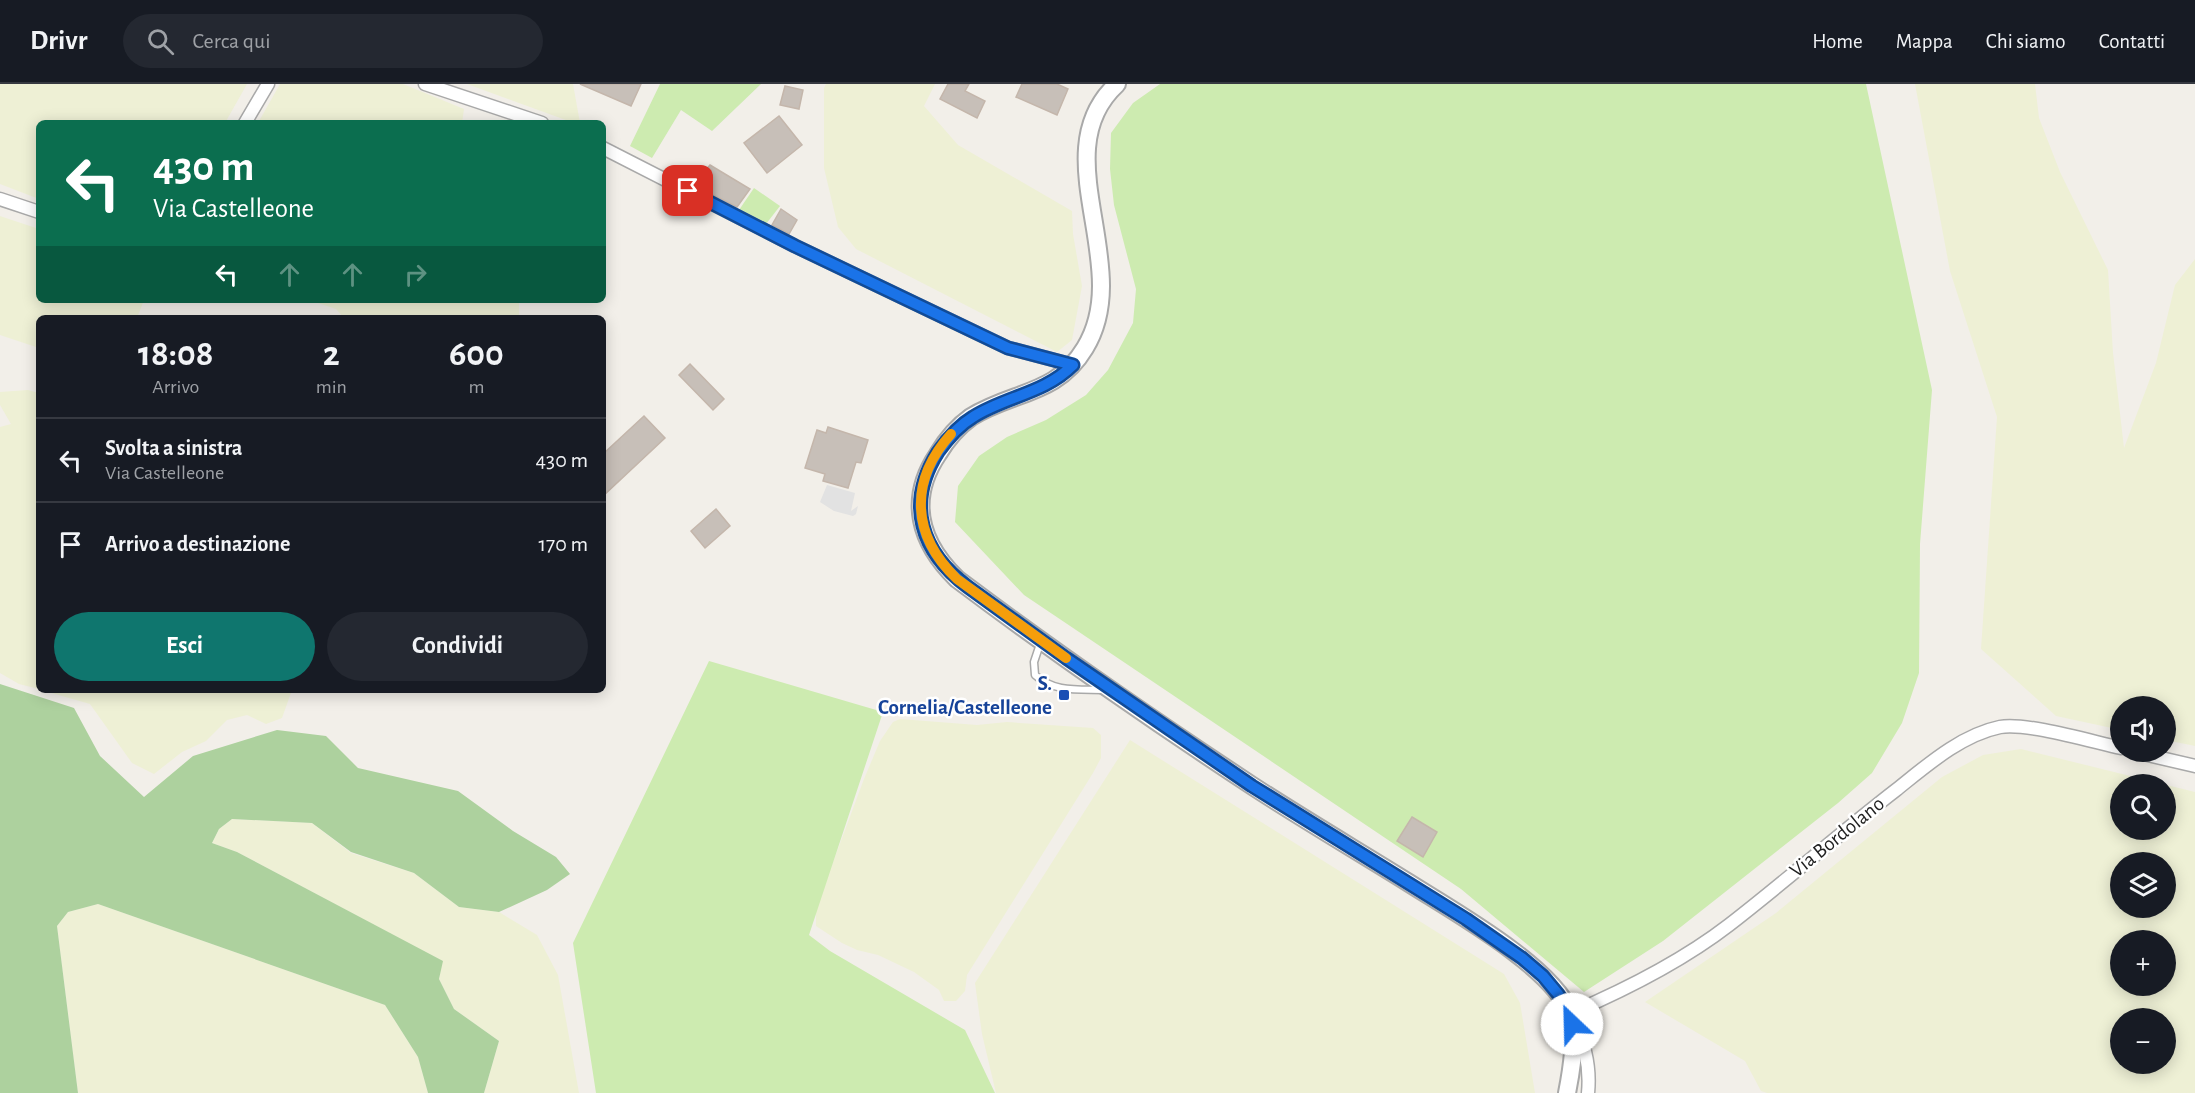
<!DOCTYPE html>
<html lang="it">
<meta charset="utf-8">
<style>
body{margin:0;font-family:"Alegreya Sans",sans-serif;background:#242831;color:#f1f3f6;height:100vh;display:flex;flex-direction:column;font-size:22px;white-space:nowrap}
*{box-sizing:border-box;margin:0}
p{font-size:20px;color:#9ea1a6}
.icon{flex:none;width:33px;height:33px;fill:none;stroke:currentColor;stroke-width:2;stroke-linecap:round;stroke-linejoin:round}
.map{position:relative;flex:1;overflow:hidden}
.sheet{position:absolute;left:36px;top:231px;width:570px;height:378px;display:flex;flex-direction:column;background:#171b24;border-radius:9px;box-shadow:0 3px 15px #0003}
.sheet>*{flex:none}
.top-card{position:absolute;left:36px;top:36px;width:570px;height:183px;border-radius:9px;box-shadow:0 3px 15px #0003;background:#0b6e4f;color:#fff;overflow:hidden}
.controls{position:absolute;left:2110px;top:612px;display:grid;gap:12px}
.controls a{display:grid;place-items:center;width:66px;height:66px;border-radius:50%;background:#171b24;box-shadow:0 3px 15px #0003;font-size:30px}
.pin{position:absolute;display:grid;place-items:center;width:51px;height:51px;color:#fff;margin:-26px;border-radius:12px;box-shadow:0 3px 9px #0006}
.me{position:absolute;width:66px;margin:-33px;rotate:336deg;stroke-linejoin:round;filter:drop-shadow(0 0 4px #0008)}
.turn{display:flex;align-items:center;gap:21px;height:126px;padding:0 18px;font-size:27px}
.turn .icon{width:78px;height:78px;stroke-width:2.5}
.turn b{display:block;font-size:42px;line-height:51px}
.lanes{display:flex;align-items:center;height:57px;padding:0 18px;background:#0003;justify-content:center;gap:30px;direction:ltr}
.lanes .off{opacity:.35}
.eta{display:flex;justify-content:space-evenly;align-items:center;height:102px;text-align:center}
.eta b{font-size:36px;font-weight:600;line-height:42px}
.action{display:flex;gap:12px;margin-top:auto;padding:12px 18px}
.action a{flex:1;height:69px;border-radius:36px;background:#0f766e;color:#fff;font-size:24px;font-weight:600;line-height:69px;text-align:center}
.action a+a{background:#242831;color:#f1f3f6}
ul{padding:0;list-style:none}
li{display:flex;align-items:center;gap:18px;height:84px;padding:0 18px;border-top:2px solid #363941}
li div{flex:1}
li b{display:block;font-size:22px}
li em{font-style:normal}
header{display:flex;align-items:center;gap:36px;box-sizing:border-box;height:84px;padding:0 30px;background:#171b24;border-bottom:2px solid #363941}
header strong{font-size:28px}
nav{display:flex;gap:33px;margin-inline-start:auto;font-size:21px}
.search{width:420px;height:54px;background:#242831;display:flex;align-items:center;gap:15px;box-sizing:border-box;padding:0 21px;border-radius:33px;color:#9ea1a6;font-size:22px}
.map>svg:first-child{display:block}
</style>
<header>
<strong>Drivr</strong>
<div class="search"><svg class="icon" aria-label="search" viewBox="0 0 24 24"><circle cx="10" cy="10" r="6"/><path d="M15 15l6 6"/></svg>Cerca qui</div>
<nav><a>Home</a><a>Mappa</a><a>Chi siamo</a><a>Contatti</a></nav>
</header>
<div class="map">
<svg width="2195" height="1009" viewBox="0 0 2195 1009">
<rect width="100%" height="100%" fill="#f2efe9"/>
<g fill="#eef0d5" fill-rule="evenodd">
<polygon points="0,0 247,0 225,39 39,39 39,115 0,100"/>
<polygon points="280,0 403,0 464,25 462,39 258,39"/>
<polygon points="467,0 573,0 580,39 574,39"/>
<polygon points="826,0 935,0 924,22 958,61 1072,127 1073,150 1082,202 1072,256 1057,268 856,165 838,143 824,84 824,4"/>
<polygon points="1915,0 2035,0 2039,34 2060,88 2108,186 2113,269 2124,364 2156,279 2175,201 2195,175 2195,662 2166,656 2166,622 2121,622 2121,646 2056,632 1981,565 1997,333 1950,187"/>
<polygon points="0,132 39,145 39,216 144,216 137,234 39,234 39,264 0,251"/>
<polygon points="309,216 519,216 519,234 344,234 336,225"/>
<polygon points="28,306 39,309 39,605 19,600 0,589 0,343 11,340 0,321 0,308"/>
<polygon points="41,606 292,606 282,634 266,640 247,631 227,636 206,657 182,668 154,690 132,679 90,620"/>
<polygon points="900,635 977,641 1007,638 1093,644 1101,651 1101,674 1093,689 967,891 965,907 956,917 944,917 939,906 914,888 878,871 857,866 842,859 816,842 816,824 864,695 880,657 893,638"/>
<polygon points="1130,656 1504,890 1520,919 1535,1009 996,1009 982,950 975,899"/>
<path d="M2021,665L2195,708V1009H1767L1761,1007L1745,977L1645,918L1776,829L1942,693L1983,671ZM2121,700H2166V746H2121ZM2121,778H2166V824H2121ZM2121,856H2166V902H2121ZM2121,934H2166V980H2121Z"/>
<polygon points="232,735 312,739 351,769 414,789 459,823 499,828 537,851 558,891 579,1009 484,1009 499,957 454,925 439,895 442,877 237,768 212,759 219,745"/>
<polygon points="98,820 385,921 418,973 428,1009 78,1009 57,842 68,828"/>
</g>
<g fill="#cdebb0">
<polygon points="660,0 761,0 712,47 681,26 652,74 630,62"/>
<polygon points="1160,0 1866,0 1932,306 1920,460 1919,589 1902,639 1872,689 1838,719 1663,857 1584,908 1461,805 1024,511 955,438 958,402 979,372 1007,353 1046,336 1086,311 1108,286 1133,239 1136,205 1114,121 1110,85 1111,49 1133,19"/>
<polygon points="754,104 780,122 766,140 739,126"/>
<polygon points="709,577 883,628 809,851 830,867 965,946 995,1009 596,1009 573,859"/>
</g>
<polygon fill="#add19e" points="0,600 74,624 100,672 144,713 193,672 277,646 326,652 358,684 458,707 513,747 556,773 570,790 547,806 499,828 459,823 414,789 351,768 312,739 232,735 219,745 212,759 237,768 443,877 439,895 454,925 499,957 484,1009 428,1009 418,973 385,921 98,820 68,828 57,842 78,1009 0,1009"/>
<polygon fill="#e2e2e2" points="827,401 855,409 851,427 858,422 856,430 853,432 834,427 820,418"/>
<g fill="#c7bfb8" stroke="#c4b6ab" stroke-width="1.5">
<polygon points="580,0 641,0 631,22"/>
<polygon points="948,0 969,0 965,7 985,17 977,34 940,15"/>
<polygon points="1022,0 1057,0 1068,5 1057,31 1016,13"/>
<polygon points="785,2 803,6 799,25 780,21"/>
<polygon points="779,32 802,61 767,89 744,59"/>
<polygon points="710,81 750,105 737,123 693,101"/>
<polygon points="781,125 797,136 789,150 772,141"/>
<polygon points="690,280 724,315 713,326 679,291"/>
<polygon points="644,332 665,354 603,412 603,370"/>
<polygon points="828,343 868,356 861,379 856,378 848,404 823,397 825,390 805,384 817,346 826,349"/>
<polygon points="716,425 730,442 705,464 691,447"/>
<polygon points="1412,733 1437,748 1423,773 1397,757"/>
</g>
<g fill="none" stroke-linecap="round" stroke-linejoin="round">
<defs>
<path id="service" d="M1041,557L1034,578L1035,591C1054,609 1080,605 1105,606"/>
<g id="minor">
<polyline points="425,0 542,39"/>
<polyline points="245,39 268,0"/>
<polyline points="603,64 795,162 1008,264 1073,281"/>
<polyline points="0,115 39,128"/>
<polyline points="2135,668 2195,682"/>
<path d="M1588,1009C1591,979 1583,956 1571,929C1627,905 1681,878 1729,841C1786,797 1839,750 1896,706C1926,682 1961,651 2000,643C2026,638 2093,658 2121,664"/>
</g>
<path id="tertiary" d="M1117,0C1042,69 1136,181 1085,264C1057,311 1013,307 971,333C957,343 947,355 938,370C907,416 920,459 957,495C1053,567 1151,635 1251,701C1303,735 1356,766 1409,799C1453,827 1550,881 1570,928C1578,947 1571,989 1567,1009"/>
</defs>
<use href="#service" stroke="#a9a9a9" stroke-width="9"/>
<use href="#minor" stroke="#a9a9a9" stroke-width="15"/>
<use href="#tertiary" stroke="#a9a9a9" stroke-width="20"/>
<use href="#service" stroke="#fff" stroke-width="6"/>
<use href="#minor" stroke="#fff" stroke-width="12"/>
<use href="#tertiary" stroke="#fff" stroke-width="16"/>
</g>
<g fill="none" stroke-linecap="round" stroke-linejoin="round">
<defs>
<path id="route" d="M688,107L795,162L1008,264L1073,281C1044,310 1006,312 973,333C958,342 948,354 938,368C905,420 921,468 968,503L1066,574L1252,702L1466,835L1522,874L1543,892L1558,910L1570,929L1572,940"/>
</defs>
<use href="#route" stroke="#114b97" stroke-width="15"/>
<use href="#route" stroke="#1a73e8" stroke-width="10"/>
<path stroke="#f59e0b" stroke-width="10" d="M951,350C908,398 912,452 957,495L1066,574"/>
</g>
<rect fill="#1a4fb4" stroke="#fff" stroke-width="2" x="1058" y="605" width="12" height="12" rx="3"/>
<g text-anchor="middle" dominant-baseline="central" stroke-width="5" stroke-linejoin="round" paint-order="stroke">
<g font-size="21" font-weight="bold" fill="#164399" stroke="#fff" text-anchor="end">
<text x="1052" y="599">S.<tspan x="1052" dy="24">Cornelia/Castelleone</tspan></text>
</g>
<g font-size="21" fill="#222" stroke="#fff">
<text transform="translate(1837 753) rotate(-39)">Via Bordolano</text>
</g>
</g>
</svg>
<div class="controls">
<a><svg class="icon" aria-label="sound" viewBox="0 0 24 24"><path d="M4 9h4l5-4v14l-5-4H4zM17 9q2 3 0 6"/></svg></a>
<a><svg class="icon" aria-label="search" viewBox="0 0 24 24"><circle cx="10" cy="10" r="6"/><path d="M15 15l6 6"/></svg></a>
<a><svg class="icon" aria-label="layers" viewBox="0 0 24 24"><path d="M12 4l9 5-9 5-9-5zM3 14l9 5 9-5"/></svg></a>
<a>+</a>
<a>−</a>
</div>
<div class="pin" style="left:688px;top:107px;background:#d93025"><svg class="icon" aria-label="arrive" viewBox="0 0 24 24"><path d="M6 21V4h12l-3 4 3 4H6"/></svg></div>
<svg class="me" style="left:1572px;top:940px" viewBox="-20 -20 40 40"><circle r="19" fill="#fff"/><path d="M0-13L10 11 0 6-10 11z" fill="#1a73e8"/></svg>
<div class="top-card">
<div class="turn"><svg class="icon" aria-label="left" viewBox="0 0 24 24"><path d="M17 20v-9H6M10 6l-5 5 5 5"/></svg><div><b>430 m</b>Via Castelleone</div></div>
<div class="lanes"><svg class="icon" aria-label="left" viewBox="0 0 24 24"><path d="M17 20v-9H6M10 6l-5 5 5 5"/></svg><svg class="icon off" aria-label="ahead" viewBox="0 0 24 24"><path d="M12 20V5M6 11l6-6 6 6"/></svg><svg class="icon off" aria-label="ahead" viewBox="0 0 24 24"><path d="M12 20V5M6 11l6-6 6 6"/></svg><svg class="icon off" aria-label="right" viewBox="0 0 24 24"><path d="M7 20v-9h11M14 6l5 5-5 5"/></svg></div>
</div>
<section class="sheet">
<div class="eta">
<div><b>18:08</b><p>Arrivo</p></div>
<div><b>2</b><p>min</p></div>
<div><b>600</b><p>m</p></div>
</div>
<ul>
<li><svg class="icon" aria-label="left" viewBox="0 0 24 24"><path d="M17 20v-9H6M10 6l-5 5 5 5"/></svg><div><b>Svolta a sinistra</b><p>Via Castelleone</p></div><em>430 m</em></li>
<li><svg class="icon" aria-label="arrive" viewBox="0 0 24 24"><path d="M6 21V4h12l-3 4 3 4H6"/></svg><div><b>Arrivo a destinazione</b></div><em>170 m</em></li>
</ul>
<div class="action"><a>Esci</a><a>Condividi</a></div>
</section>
</div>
